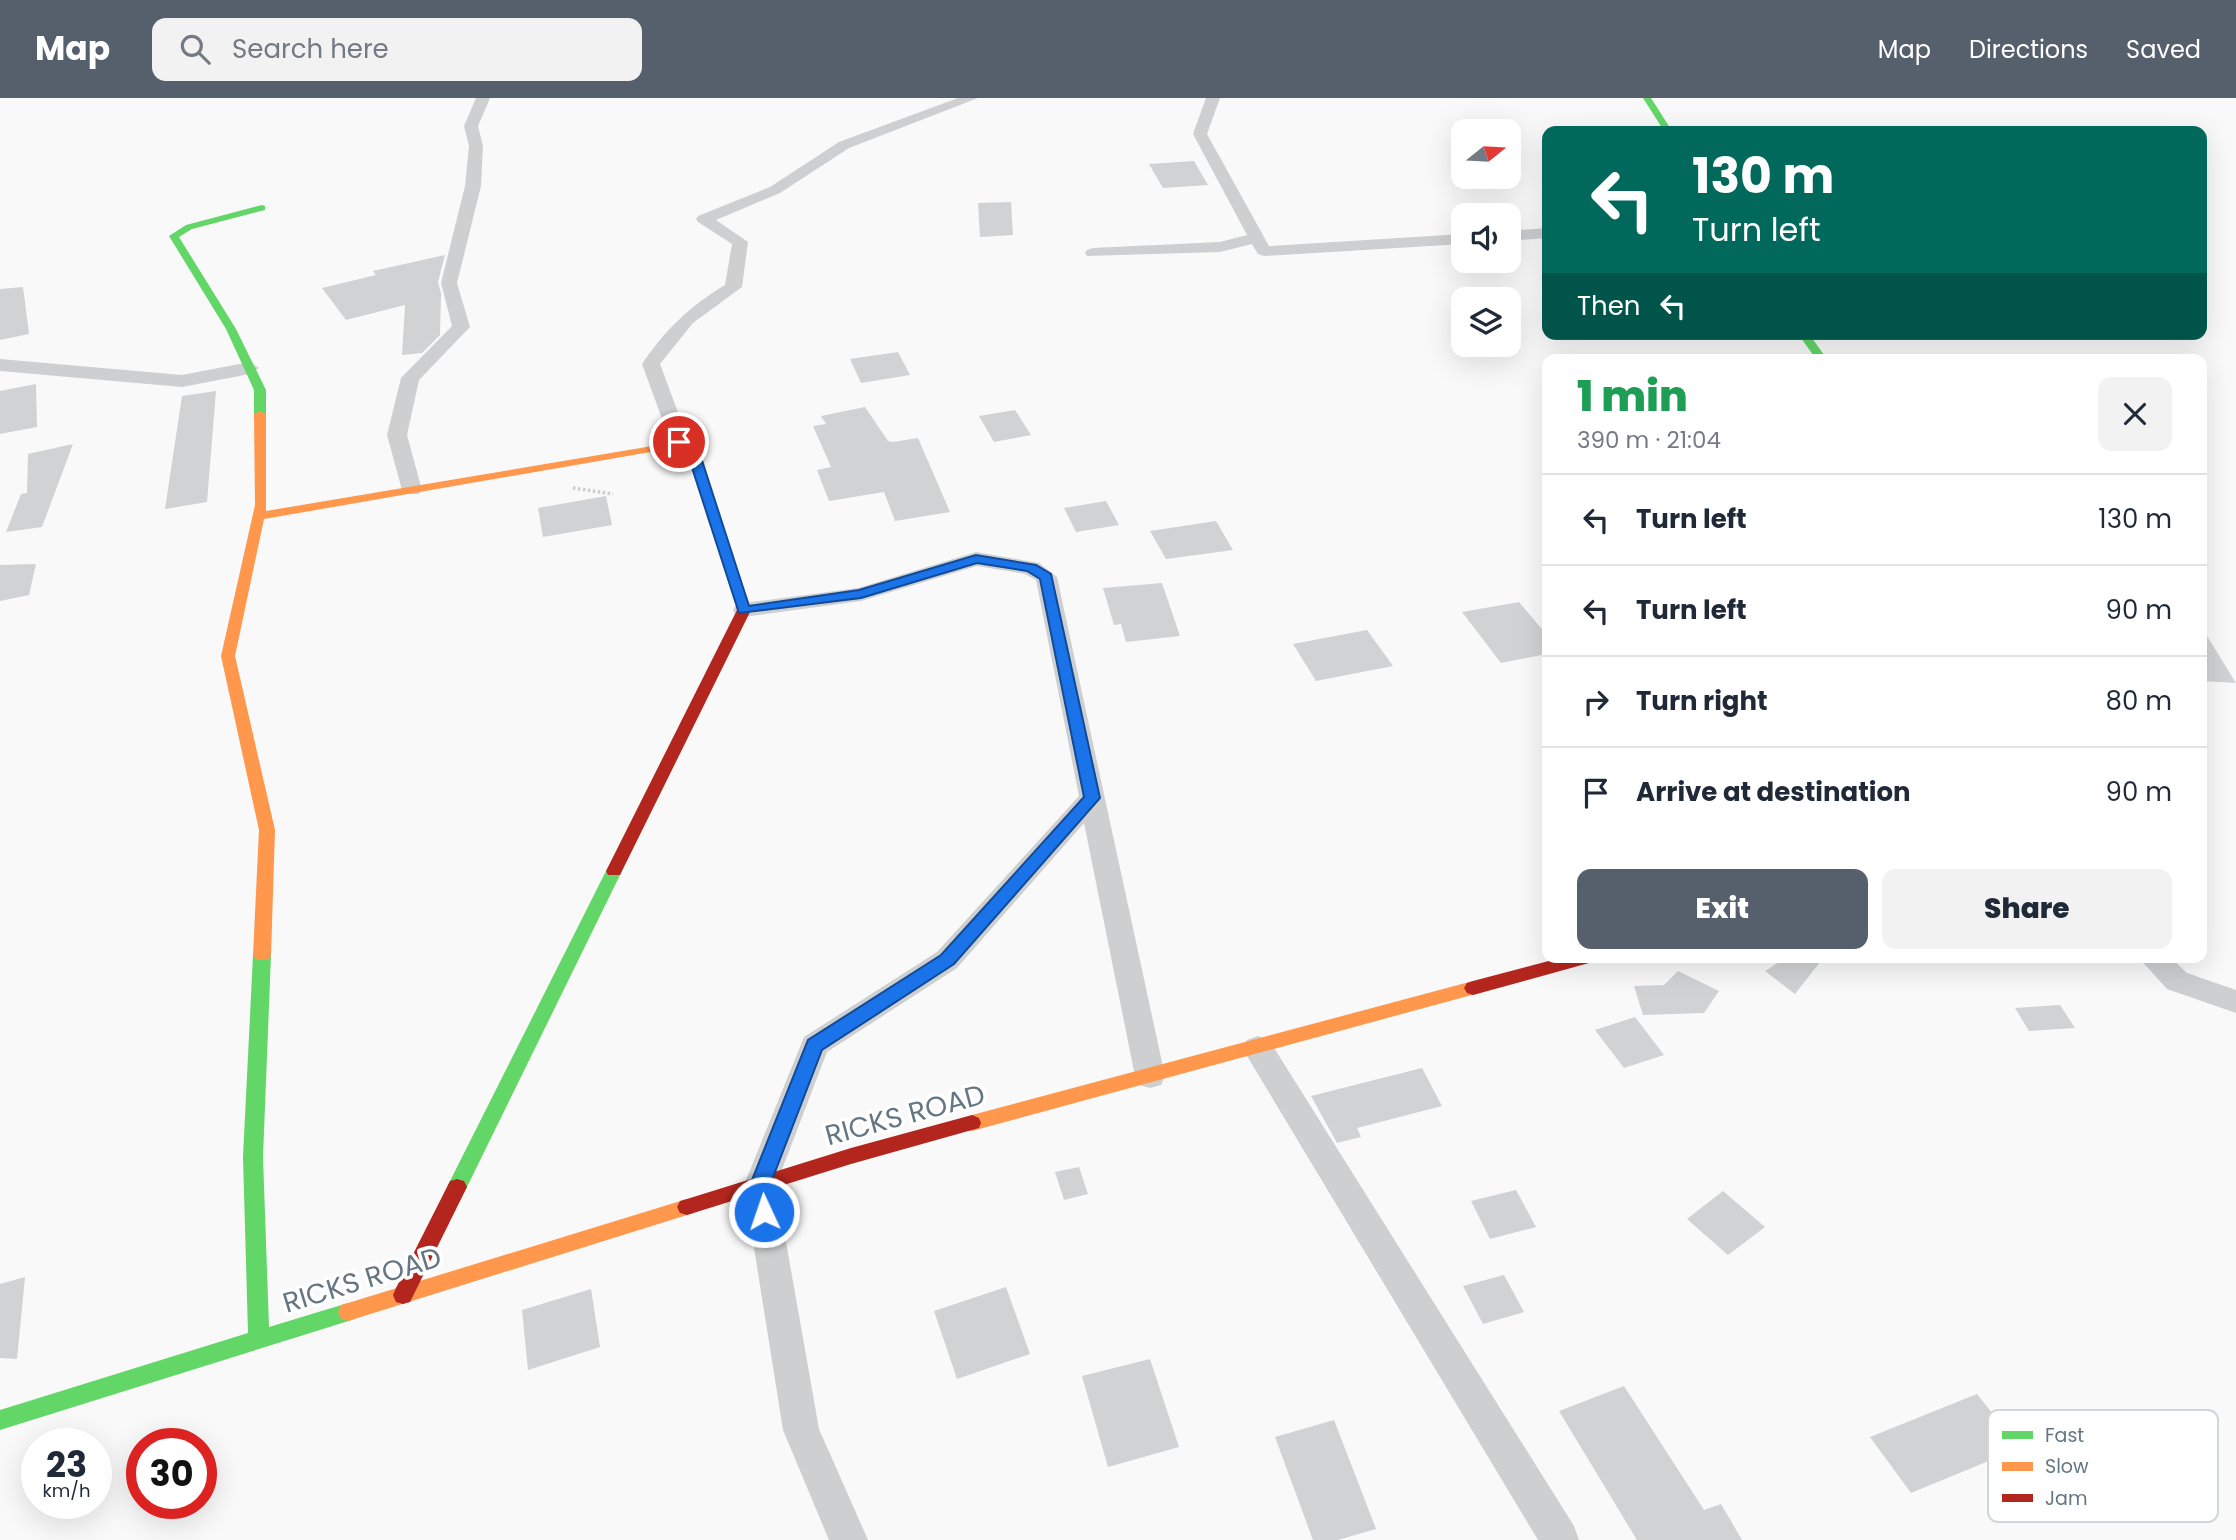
<!DOCTYPE html>
<meta charset="utf-8">
<style>
body{margin:0;font-family:Poppins,sans-serif;background:#f2f2f3;color:#1f2937;height:100vh;display:flex;flex-direction:column;font-size:26px;white-space:nowrap}
*{box-sizing:border-box;margin:0}
p{font-size:23px;color:#747a83}
.icon{flex:none;width:38px;height:38px;fill:none;stroke:currentColor;stroke-width:2;stroke-linecap:round;stroke-linejoin:round}
.map{position:relative;flex:1;overflow:hidden}
.panel{position:absolute;left:1542px;top:256px;width:665px;height:609px;display:flex;flex-direction:column;background:#fff;border-radius:14px;box-shadow:0 7px 28px #0002}
.panel>*{flex:none}
.hud{position:absolute;left:1542px;top:28px;width:665px;height:214px;border-radius:14px;box-shadow:0 7px 28px #0002;background:#00695c;color:#fff;overflow:hidden}
.needle{width:46px;rotate:72deg}
.buttons{position:absolute;left:1451px;top:21px;display:grid;gap:14px}
.buttons a{display:grid;place-items:center;width:70px;height:70px;border-radius:14px;background:#fff;box-shadow:0 7px 28px #0002;font-size:35px}
.speed{position:absolute;left:21px;top:1330px;display:flex;gap:14px;font-size:35px;font-weight:700;text-align:center}
.speed>*{display:grid;place-content:center;width:91px;height:91px;border-radius:50%;background:#fff;box-shadow:0 7px 28px #0002;line-height:1}
.speed small{font-size:18px;font-weight:400}
.speed .limit{border:10px solid #d22;background:#fff;color:#111}
.pin{position:absolute;display:grid;place-items:center;width:60px;height:60px;color:#fff;margin:-30px;border:4px solid #fff;border-radius:50%;box-shadow:0 2px 7px #0007}
.me{position:absolute;width:77px;margin:-38px;rotate:357deg;stroke-linejoin:round;filter:drop-shadow(0 0 5px #0008)}
.turn{display:flex;align-items:center;gap:24px;height:147px;padding:0 35px;font-size:32px}
.turn .icon{width:91px;height:91px;stroke-width:2.5}
.turn b{display:block;font-size:49px;line-height:60px}
.then{display:flex;align-items:center;height:66px;padding:0 35px;background:#0003;gap:14px;font-size:26px}
.round{display:grid;place-items:center;flex:none;width:74px;height:74px;border-radius:14px;background:#f2f2f3}
.headline{display:flex;align-items:center;justify-content:space-between;height:119px;padding:0 35px}
h1{font-size:42px;font-weight:800;line-height:52px;color:#1e9e55}
.cta{display:flex;gap:14px;margin-top:auto;padding:14px 35px}
.cta a{flex:1;height:80px;border-radius:14px;background:#56606c;color:#fff;font-size:28px;font-weight:800;line-height:80px;text-align:center}
.cta a+a{background:#f2f2f3;color:#1f2937}
ul{padding:0;list-style:none}
li{display:flex;align-items:center;gap:21px;height:91px;padding:0 35px;border-top:2px solid #e0e1e3}
li div{flex:1}
li b{display:block;font-size:26px}
li em{font-style:normal}
header{display:flex;align-items:center;gap:42px;box-sizing:border-box;height:98px;padding:0 35px;background:#56606c;color:#fff}
header strong{font-size:33px}
nav{display:flex;gap:38px;margin-inline-start:auto;font-size:24px}
.search{width:490px;height:63px;background:#f2f2f3;display:flex;align-items:center;gap:18px;box-sizing:border-box;padding:0 24px;border-radius:14px;color:#747a83;font-size:26px}
.map>svg:first-child{display:block}
</style>
<header>
<strong>Map</strong>
<div class="search"><svg class="icon" aria-label="search" viewBox="0 0 24 24"><circle cx="10" cy="10" r="6"/><path d="M15 15l6 6"/></svg>Search here</div>
<nav><a>Map</a><a>Directions</a><a>Saved</a></nav>
</header>
<div class="map">
<svg width="2236" height="1442" viewBox="0 0 2236 1442">
<rect width="100%" height="100%" fill="#f9f9f9"/>
<g fill="#d0d2d3">
<polygon points="1194,63 1208,87 1163,90 1149,66"/>
<polygon points="1011,104 1013,137 980,139 978,105"/>
<polygon points="445,157 438,184 441,195 440,237 422,255 402,257 405,207 346,222 322,190 376,177 373,173"/>
<polygon points="23,189 29,236 0,242 0,191"/>
<polygon points="898,254 910,277 861,285 850,261"/>
<polygon points="36,286 37,329 0,336 0,293"/>
<polygon points="216,293 207,404 165,411 182,298"/>
<polygon points="865,309 888,343 893,344 918,340 950,414 895,423 884,394 829,403 817,372 831,369 813,328 826,326 821,318"/>
<polygon points="1015,312 1031,337 994,344 979,318"/>
<polygon points="73,346 42,429 6,434 21,396 27,395 28,356"/>
<polygon points="606,398 612,427 543,439 538,410"/>
<polygon points="1106,403 1119,427 1076,434 1064,410"/>
<polygon points="1216,423 1233,452 1166,461 1150,433"/>
<polygon points="36,466 29,497 0,503 0,467"/>
<polygon points="1162,485 1180,538 1126,544 1121,526 1114,527 1103,490"/>
<polygon points="1519,504 1547,537 1547,556 1501,565 1462,514"/>
<polygon points="2202,530 2236,585 2202,583"/>
<polygon points="1367,532 1393,568 1316,583 1293,546"/>
<polygon points="1787,859 1824,859 1795,896 1765,873"/>
<polygon points="1678,873 1719,893 1704,915 1643,917 1634,888 1664,887"/>
<polygon points="2060,907 2075,930 2029,933 2015,910"/>
<polygon points="1635,919 1664,957 1624,970 1595,932"/>
<polygon points="1422,970 1442,1008 1357,1030 1361,1039 1337,1045 1311,998"/>
<polygon points="1079,1069 1088,1096 1064,1102 1055,1074"/>
<polygon points="1516,1092 1536,1129 1490,1141 1471,1103"/>
<polygon points="1723,1093 1765,1129 1728,1157 1687,1121"/>
<polygon points="1504,1177 1524,1214 1483,1226 1463,1188"/>
<polygon points="25,1179 17,1261 0,1260 0,1186"/>
<polygon points="1006,1189 1030,1256 957,1281 934,1213"/>
<polygon points="591,1191 600,1249 528,1272 522,1212"/>
<polygon points="1150,1261 1179,1349 1108,1369 1082,1278"/>
<polygon points="1624,1288 1704,1412 1721,1406 1742,1442 1637,1442 1559,1313"/>
<polygon points="1977,1296 2020,1350 1911,1395 1870,1339"/>
<polygon points="1334,1322 1376,1431 1338,1442 1313,1442 1275,1339"/>
</g>
<g fill="none" stroke-linecap="round" stroke-linejoin="round">
<polyline stroke="#cbcccd" stroke-width="3.5" stroke-dasharray="2.5 2.5" stroke-linecap="butt" points="573,390 613,396"/>
<g fill="#cecfd0" fill-rule="evenodd">
<polygon points="476,0 490,0 478,28 483,48 481,88 457,185 470,229 419,282 407,337 422,392 419,396 405,396 402,392 387,337 401,280 452,228 441,185 465,88 469,48 464,28"/>
<path d="M958,0H978L849,50L780,95L716,122L748,144L742,189L693,225L660,266L689,344L686,348H672L642,266C665,232 690,208 725,187L732,146L698,124L696,121L698,118L770,89L839,44Z"/>
<polygon points="1206,0 1220,0 1207,36 1269,148 1463,136 1463,146 1264,158 1258,156 1252,146 1220,154 1087,158 1085,155 1087,152 1093,150 1220,144 1247,137 1193,36"/>
<polygon points="1547,130 1547,140 1508,143 1508,133"/>
<polygon points="0,261 182,277 250,264 259,270 250,276 182,289 0,273"/>
<polygon points="976,454 1039,465 1057,479 1165,978 1161,987 1150,990 1139,987 1135,978 1084,725 957,870 827,954 776,1087 819,1331 868,1442 829,1442 783,1332 744,1087 804,939 937,854 1079,698 1036,482 1025,476 977,468 861,503 744,519 736,517 733,512 736,507 744,505 858,490"/>
<polygon points="2138,859 2170,859 2187,875 2236,892 2236,915 2167,891"/>
<polygon points="1258,938 1269,942 1574,1428 1579,1442 1538,1442 1247,958 1243,950 1247,942"/>
</g>
<g fill="#63d668" fill-rule="evenodd">
<polygon points="1643,0 1651,0 1672,33 1664,33"/>
<polygon points="262,107 265,108 265,112 192,131 179,139 236,231 266,292 266,316 260,319 254,316 254,292 226,231 169,138 186,127"/>
<polygon points="1798,236 1809,236 1827,261 1816,261"/>
<polygon points="614,767 622,773 464,1095 457,1097 450,1095 447,1089 450,1083 606,773"/>
<polygon points="262,851 268,852 271,857 263,1059 269,1229 348,1205 355,1207 358,1214 355,1221 0,1332 0,1312 248,1235 243,1059 253,857 256,852"/>
</g>
<g fill="#ff974d" fill-rule="evenodd">
<polygon points="260,313 266,316 266,413 694,341 750,508 743,512 736,508 685,348 264,421 235,558 275,732 271,857 268,862 256,862 253,857 259,732 221,558 255,407 254,316"/>
<polygon points="1473,883 1479,885 1482,890 1479,895 972,1033 965,1030 963,1025 965,1020 972,1017"/>
<polygon points="687,1101 694,1103 697,1109 694,1115 687,1117 348,1223 341,1221 338,1214 341,1207 348,1205"/>
</g>
<g fill="#b3261e" fill-rule="evenodd">
<polygon points="743,504 748,505 751,512 622,773 620,777 608,777 606,773 737,512 736,508"/>
<polygon points="1564,859 1597,859 1595,864 1589,865 1473,897 1467,895 1464,890 1467,885 1473,883"/>
<polygon points="972,1017 979,1020 981,1025 979,1030 851,1066 687,1117 680,1115 677,1109 680,1103 687,1101 851,1050"/>
<polygon points="457,1081 464,1083 467,1089 410,1204 403,1206 396,1204 393,1197 396,1190 450,1083"/>
</g>
</g>
<polygon fill="#1a73e8" stroke="#114b97" stroke-width="2" points="679,340 690,340 696,344 749,508 859,492 976,457 1036,467 1051,476 1100,700 954,866 822,952 770,1087 774,1114 771,1120 764,1122 757,1120 750,1087 808,942 941,857 1084,699 1040,481 1027,473 977,465 861,500 739,515 685,348 673,344"/>
<g text-anchor="middle" dominant-baseline="central" stroke-width="7" stroke-linejoin="round" paint-order="stroke">
<g font-size="28" fill="#657683" stroke="#fff">
<text transform="translate(905 1017) rotate(-15)">RICKS ROAD</text>
<text transform="translate(362 1182) rotate(-17)">RICKS ROAD</text>
</g>
</g>
<rect x="1988" y="1312" width="230" height="112" rx="10" fill="#fff" stroke="#d1d6da" stroke-width="2"/>
<rect x="2002" y="1333" width="31" height="8" fill="#63d668"/>
<rect x="2002" y="1364" width="31" height="9" fill="#ff974d"/>
<rect x="2002" y="1396" width="31" height="8" fill="#b3261e"/>
<g font-size="19" fill="#657683">
<text x="2045" y="1344">Fast</text>
<text x="2045" y="1375">Slow</text>
<text x="2045" y="1407">Jam</text>
</g>
</svg>
<div class="buttons">
<a><svg class="needle" viewBox="-14 -14 28 28"><path d="M0-13l5 13h-10z" fill="#e53935"/><path d="M0 13l5-13h-10z" fill="#747a83"/></svg></a>
<a><svg class="icon" aria-label="sound" viewBox="0 0 24 24"><path d="M4 9h4l5-4v14l-5-4H4zM17 9q2 3 0 6"/></svg></a>
<a><svg class="icon" aria-label="layers" viewBox="0 0 24 24"><path d="M12 4l9 5-9 5-9-5zM3 14l9 5 9-5"/></svg></a>
</div>
<div class="speed"><div>23<small>km/h</small></div><div class="limit">30</div></div>
<div class="pin" style="left:679px;top:344px;background:#d93025"><svg class="icon" aria-label="arrive" viewBox="0 0 24 24"><path d="M6 21V4h12l-3 4 3 4H6"/></svg></div>
<svg class="me" style="left:764px;top:1114px" viewBox="-20 -20 40 40"><circle r="17" fill="#1a73e8" stroke="#fff" stroke-width="3"/><path d="M0-11L8 9 0 5-8 9z" fill="#fff"/></svg>
<div class="hud">
<div class="turn"><svg class="icon" aria-label="left" viewBox="0 0 24 24"><path d="M17 20v-9H6M10 6l-5 5 5 5"/></svg><div><b>130 m</b>Turn left</div></div>
<div class="then">Then<svg class="icon" aria-label="left" viewBox="0 0 24 24"><path d="M17 20v-9H6M10 6l-5 5 5 5"/></svg></div>
</div>
<section class="panel">
<div class="headline"><div><h1>1 min</h1><p>390 m · 21:04</p></div><a class="round"><svg class="icon" aria-label="close" viewBox="0 0 24 24"><path d="M6 6l12 12M18 6L6 18"/></svg></a></div>
<ul>
<li><svg class="icon" aria-label="left" viewBox="0 0 24 24"><path d="M17 20v-9H6M10 6l-5 5 5 5"/></svg><div><b>Turn left</b></div><em>130 m</em></li>
<li><svg class="icon" aria-label="left" viewBox="0 0 24 24"><path d="M17 20v-9H6M10 6l-5 5 5 5"/></svg><div><b>Turn left</b></div><em>90 m</em></li>
<li><svg class="icon" aria-label="right" viewBox="0 0 24 24"><path d="M7 20v-9h11M14 6l5 5-5 5"/></svg><div><b>Turn right</b></div><em>80 m</em></li>
<li><svg class="icon" aria-label="arrive" viewBox="0 0 24 24"><path d="M6 21V4h12l-3 4 3 4H6"/></svg><div><b>Arrive at destination</b></div><em>90 m</em></li>
</ul>
<div class="cta"><a>Exit</a><a>Share</a></div>
</section>
</div>
